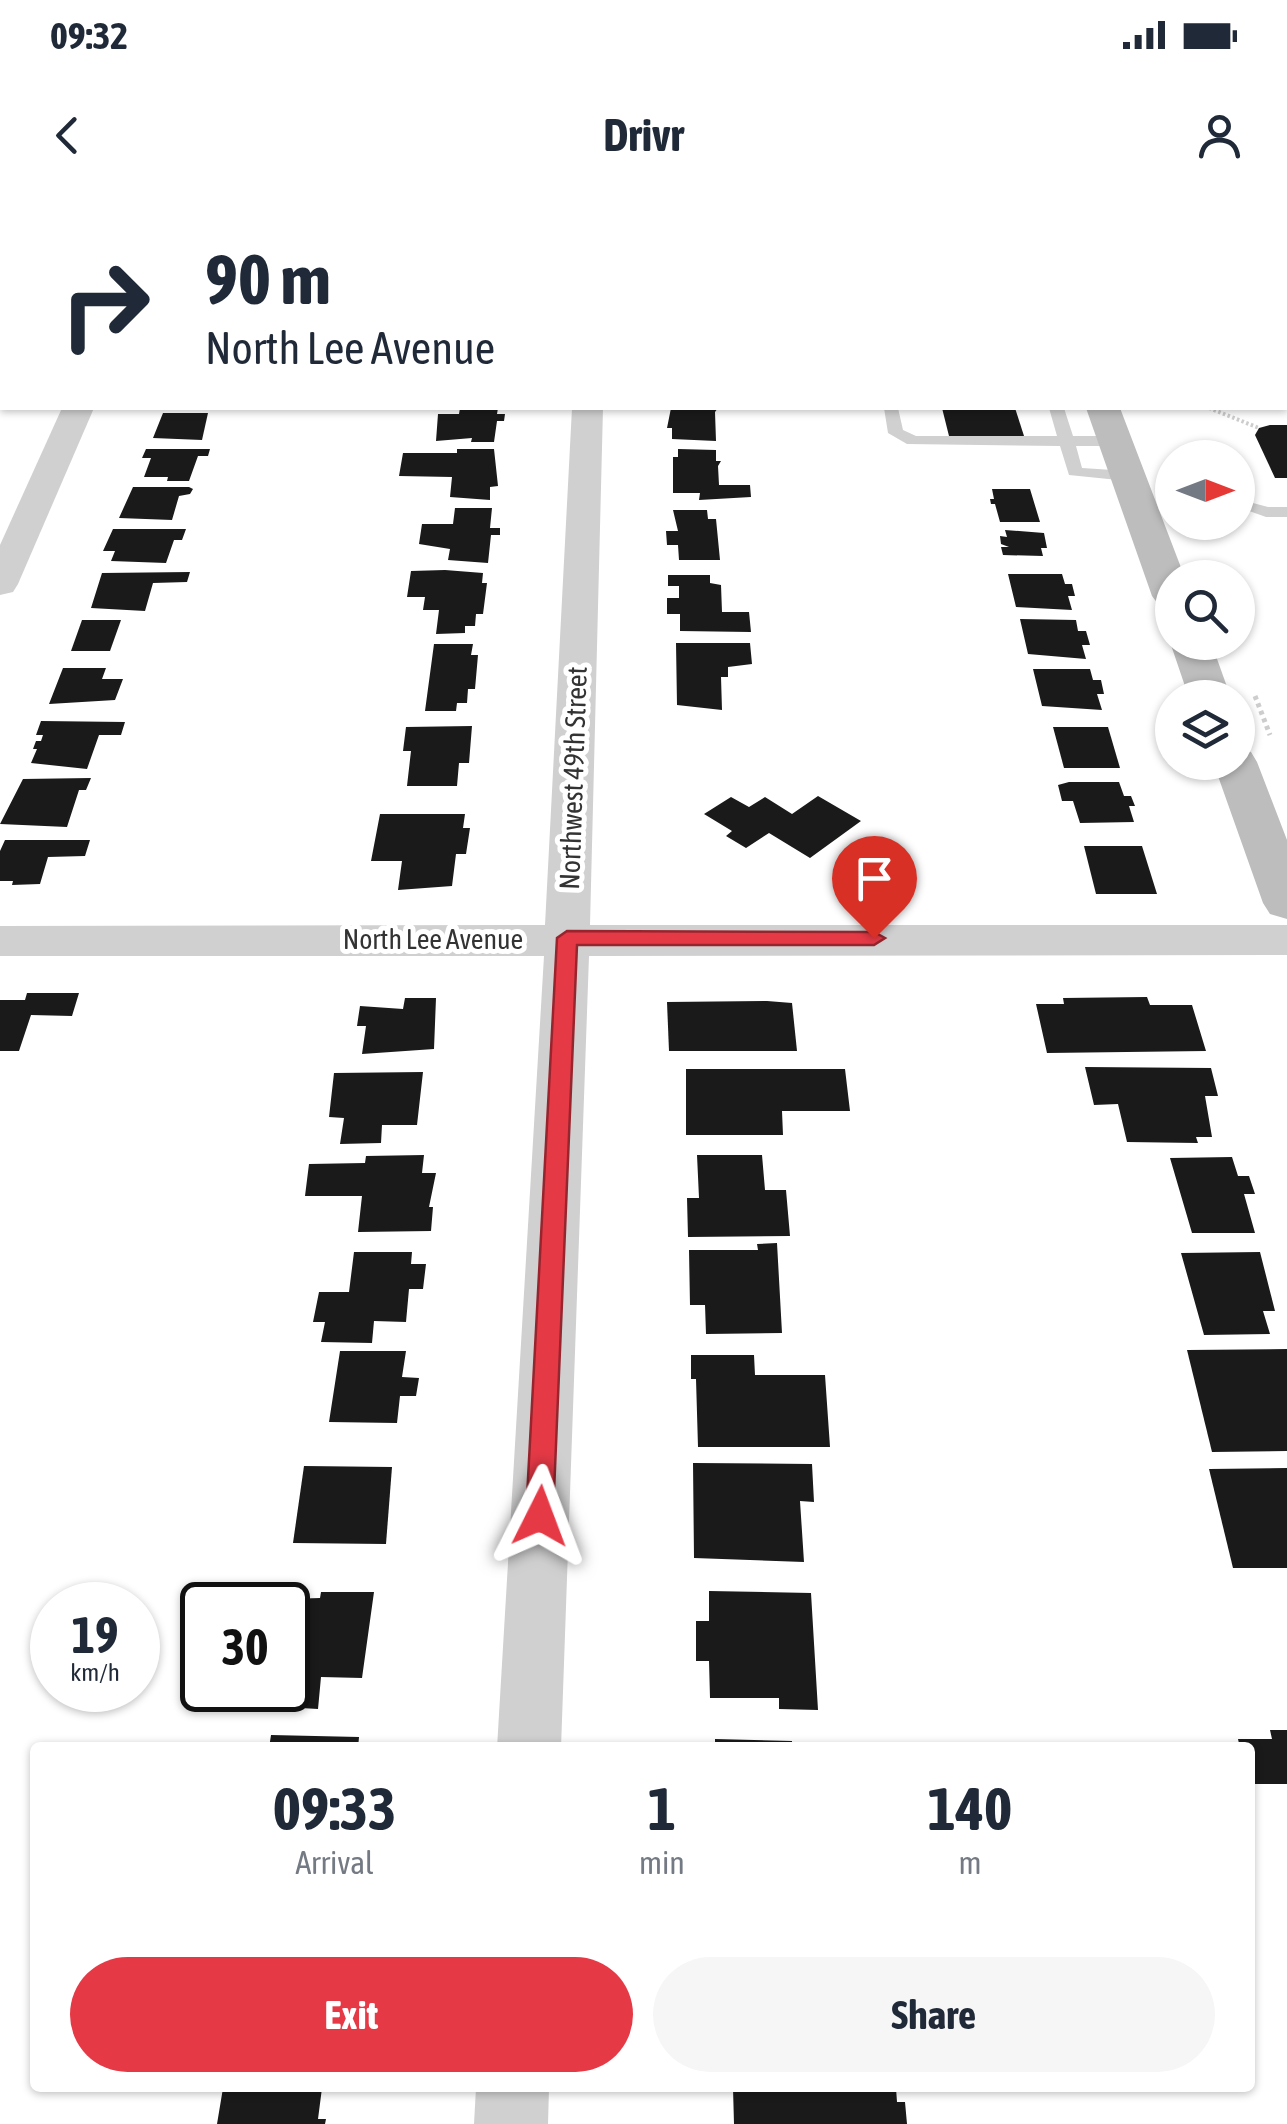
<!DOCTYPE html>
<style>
body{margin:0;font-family:"Asap Condensed",sans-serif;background:#f6f6f7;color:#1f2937;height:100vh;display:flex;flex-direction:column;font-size:38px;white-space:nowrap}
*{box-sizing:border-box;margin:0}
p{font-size:32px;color:#747a83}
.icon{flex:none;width:55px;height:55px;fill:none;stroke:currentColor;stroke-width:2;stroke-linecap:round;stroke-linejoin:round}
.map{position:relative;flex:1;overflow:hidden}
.sheet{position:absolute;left:30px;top:1542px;width:1225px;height:350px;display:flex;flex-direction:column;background:#fff;border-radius:10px;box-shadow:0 2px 8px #0004}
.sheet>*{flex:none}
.banner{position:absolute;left:0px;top:0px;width:1288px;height:210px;box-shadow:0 2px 8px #0004;background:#fff;color:#1f2937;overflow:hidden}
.needle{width:65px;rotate:90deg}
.buttons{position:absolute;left:1155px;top:240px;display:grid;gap:20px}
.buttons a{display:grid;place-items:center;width:100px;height:100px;border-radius:50%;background:#fff;box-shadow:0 2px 8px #0004;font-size:50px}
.speed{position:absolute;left:30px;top:1382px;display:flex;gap:20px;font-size:50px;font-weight:700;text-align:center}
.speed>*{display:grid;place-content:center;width:130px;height:130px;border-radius:50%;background:#fff;box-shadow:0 2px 8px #0004;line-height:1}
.speed small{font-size:25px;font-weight:400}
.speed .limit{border:5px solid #111;border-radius:15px;background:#fff;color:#111}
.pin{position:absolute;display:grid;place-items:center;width:85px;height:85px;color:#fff;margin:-102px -42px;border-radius:50% 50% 50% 0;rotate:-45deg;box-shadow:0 0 10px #0007}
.pin .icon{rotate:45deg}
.me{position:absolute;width:110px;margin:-55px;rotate:3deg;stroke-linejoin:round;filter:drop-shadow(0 0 8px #0008)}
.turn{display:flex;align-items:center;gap:35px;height:210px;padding:0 40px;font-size:45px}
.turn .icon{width:130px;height:130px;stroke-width:2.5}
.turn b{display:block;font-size:70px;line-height:85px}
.eta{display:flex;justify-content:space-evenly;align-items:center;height:170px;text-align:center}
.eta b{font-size:60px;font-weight:700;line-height:70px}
.button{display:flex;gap:20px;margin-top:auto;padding:20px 40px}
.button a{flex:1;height:115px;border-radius:60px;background:#e63946;color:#fff;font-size:40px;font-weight:700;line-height:115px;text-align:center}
.button a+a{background:#f6f6f7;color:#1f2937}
.status{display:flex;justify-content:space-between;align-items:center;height:70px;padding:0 50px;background:#fff;direction:ltr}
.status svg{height:28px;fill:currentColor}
header{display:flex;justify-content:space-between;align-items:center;height:130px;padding:0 40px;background:#fff;font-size:45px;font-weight:700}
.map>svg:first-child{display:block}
</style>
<div class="status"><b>09:32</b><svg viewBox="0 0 49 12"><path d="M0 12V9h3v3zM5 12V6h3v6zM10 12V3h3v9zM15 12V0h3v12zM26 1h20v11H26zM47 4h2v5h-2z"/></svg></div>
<header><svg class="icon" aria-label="back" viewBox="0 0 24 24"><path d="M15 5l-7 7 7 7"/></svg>Drivr<svg class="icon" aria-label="person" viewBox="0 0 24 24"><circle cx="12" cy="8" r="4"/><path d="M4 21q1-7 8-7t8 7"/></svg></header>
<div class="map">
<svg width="1287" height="1924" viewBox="0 0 1287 1924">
<rect width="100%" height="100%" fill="#fff"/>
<g fill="#1a1a1a">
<polygon points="460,208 498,208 497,214 505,214 504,221 497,221 494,242 471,242 472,238 436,241 438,214 459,214"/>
<polygon points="671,208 718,208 715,212 716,241 672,239 672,228 667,228"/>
<polygon points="942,208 1015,208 1024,236 949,236"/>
<polygon points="163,213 208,213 202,240 153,238"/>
<polygon points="1270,225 1287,225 1287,278 1275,278 1255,235 1259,228"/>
<polygon points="146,249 210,249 208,256 198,256 189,281 167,281 168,277 144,277 151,258 142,258"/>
<polygon points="457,249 494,249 498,286 490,287 490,300 450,297 452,277 399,276 403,253 457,253"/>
<polygon points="678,249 716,250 716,261 721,261 718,266 719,285 750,285 751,297 699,300 700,293 673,293 673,257 678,257"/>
<polygon points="133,287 189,287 193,289 190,294 179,296 172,320 119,318"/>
<polygon points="992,289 1030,289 1040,322 1000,322 995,304 991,304 990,299 994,299"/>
<polygon points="455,308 492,308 490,328 500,328 500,335 491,335 488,363 448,360 450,349 419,344 422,324 453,324"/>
<polygon points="673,310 707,310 708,319 716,319 720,360 679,360 678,345 667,345 666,331 678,331"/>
<polygon points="113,329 186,329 182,340 174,340 166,363 111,361 115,351 103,351"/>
<polygon points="1005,330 1044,333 1047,348 1041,348 1043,356 1003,355 1001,347 1009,347 1001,344 1000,336 1007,337"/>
<polygon points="445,370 483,373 482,383 487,383 483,414 476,414 475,426 465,426 465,433 436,434 439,410 423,410 425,397 407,397 411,371"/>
<polygon points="190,372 187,382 153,383 145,411 91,408 102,373"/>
<polygon points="1008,374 1062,374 1065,384 1072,384 1075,396 1068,396 1072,410 1016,407"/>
<polygon points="668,375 710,375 710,383 721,385 722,412 749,412 751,432 680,431 680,414 667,414 667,398 679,398 679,386 668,386"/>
<polygon points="1020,419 1076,420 1078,431 1086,431 1090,445 1082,445 1086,459 1028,454"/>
<polygon points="82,420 121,420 110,451 71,451"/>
<polygon points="676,443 750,443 752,464 728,467 728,477 721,477 722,510 677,505"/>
<polygon points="434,444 473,444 471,455 478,455 475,489 468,489 467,503 457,503 456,511 425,511"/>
<polygon points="63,468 106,468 102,479 123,479 115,500 49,504"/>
<polygon points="1033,469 1090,469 1093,480 1101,480 1104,494 1097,494 1102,510 1042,506"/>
<polygon points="41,521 125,522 121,535 99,535 87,569 31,563 37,549 33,549 36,541 41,541 43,535 36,535"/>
<polygon points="472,526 469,563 459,563 457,586 407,586 411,551 403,551 406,527"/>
<polygon points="1053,527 1108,527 1120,568 1064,568"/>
<polygon points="91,578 86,590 79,590 67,627 0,624 23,579"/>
<polygon points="1069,582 1119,582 1124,596 1131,596 1135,606 1129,606 1134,622 1080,623 1073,601 1062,601 1058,585"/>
<polygon points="818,596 861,621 810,658 769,633 746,648 726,636 732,631 704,614 731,597 749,607 765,597 792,614"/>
<polygon points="380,614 465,614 463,628 470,628 466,654 456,654 452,686 398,690 402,661 371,661"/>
<polygon points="5,640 90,640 85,656 48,657 40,684 12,685 13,681 0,681 0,651"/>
<polygon points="1084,646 1142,646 1157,694 1096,694"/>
<polygon points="27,793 79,793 72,816 31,815 19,851 0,851 0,800 25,800"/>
<polygon points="1147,797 1150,805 1192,805 1206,851 1047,853 1036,804 1064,804 1063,798"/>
<polygon points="405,798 436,798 434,849 362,854 366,826 357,826 360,806 403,809"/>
<polygon points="767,801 792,803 797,851 669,851 667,802"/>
<polygon points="1085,867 1211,868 1218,896 1205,896 1212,937 1196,937 1198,943 1127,942 1118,904 1094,905"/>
<polygon points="686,869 845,869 850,911 782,911 783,935 686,935"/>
<polygon points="423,872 417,925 382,925 381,943 340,944 344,918 329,917 334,873"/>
<polygon points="424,955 422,973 436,973 429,1007 433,1007 431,1031 358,1032 362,996 305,996 309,964 365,963 366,956"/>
<polygon points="697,955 762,955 765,990 786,990 790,1036 688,1037 687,998 699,998"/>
<polygon points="1232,957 1238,976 1249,976 1255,994 1244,994 1255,1033 1192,1033 1170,958"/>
<polygon points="777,1043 782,1133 706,1134 705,1105 690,1105 689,1050 758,1050 757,1044"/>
<polygon points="354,1052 412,1052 411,1064 426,1064 423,1089 409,1089 406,1122 374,1121 372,1143 321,1142 325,1122 313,1122 319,1092 349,1092"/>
<polygon points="1260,1052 1275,1111 1263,1111 1270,1134 1204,1135 1181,1053"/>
<polygon points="1287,1149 1287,1251 1212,1252 1187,1150"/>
<polygon points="340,1151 406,1151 402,1177 419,1178 416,1196 400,1196 397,1223 329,1222"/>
<polygon points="691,1155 754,1155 755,1175 825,1175 830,1247 698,1247 696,1179 691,1179"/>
<polygon points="693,1263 812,1264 814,1302 800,1301 804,1362 694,1358"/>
<polygon points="304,1266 392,1267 386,1344 293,1343"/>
<polygon points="1287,1268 1287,1368 1233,1368 1209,1269"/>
<polygon points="709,1391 811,1393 818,1510 779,1509 779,1498 710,1498 709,1461 696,1461 696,1421 709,1421"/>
<polygon points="321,1392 374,1392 362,1478 321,1477 318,1509 248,1505 250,1490 288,1490 289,1399 320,1398"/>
<polygon points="1270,1530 1287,1530 1287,1584 1250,1584 1250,1548 1240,1548 1238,1539 1272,1539"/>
<polygon points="271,1535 359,1537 358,1548 269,1548"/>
<polygon points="715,1539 792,1541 792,1548 715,1548"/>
<polygon points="223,1888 322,1888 318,1919 326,1919 325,1924 217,1924"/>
<polygon points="733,1888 896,1888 897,1902 905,1902 907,1924 734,1924"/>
</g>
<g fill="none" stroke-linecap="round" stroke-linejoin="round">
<polyline stroke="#cdcdcd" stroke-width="4" stroke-dasharray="2.5 2.5" stroke-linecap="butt" points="1209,208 1259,228"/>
<polyline stroke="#cdcdcd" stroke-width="5" stroke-dasharray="4 4" stroke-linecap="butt" points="1255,496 1270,535"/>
<g fill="#d0d0d0" fill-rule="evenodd">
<polygon points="884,208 898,208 903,230 916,236 1057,236 1049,208 1064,208 1073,236 1115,236 1123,241 1115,246 1076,246 1082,268 1128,271 1136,276 1128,281 1069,275 1060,246 907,244 888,233"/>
<polygon points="1238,299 1268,307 1287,307 1287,317 1266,317 1238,307"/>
</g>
<g fill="#d0d0d0" fill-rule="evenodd">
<rect x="582" y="0" width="26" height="2"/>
<rect x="0" y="106" width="2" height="18"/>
<polygon points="62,208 94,208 18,384 13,392 0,395 0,345"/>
<polygon points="572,208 603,208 590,725 1287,725 1287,755 589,756 561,1548 497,1548 544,756 0,756 0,726 545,725"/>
<polygon points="476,1888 549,1888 548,1924 474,1924"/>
</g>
<g fill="#bdbdbd" fill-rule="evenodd">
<polygon points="1012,0 1040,0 1041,2 1013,2"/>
<rect x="1285" y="101" width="2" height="20"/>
<polygon points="1086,208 1120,208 1185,378 1172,378 1172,408 1158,404 1152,396"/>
<polygon points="1172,438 1172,442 1211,442 1231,498 1189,498 1170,442"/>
<polygon points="1238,549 1251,552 1257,562 1287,640 1287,719 1270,714 1263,703 1213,562 1238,562"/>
</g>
</g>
<polygon fill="#e63946" stroke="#96252e" stroke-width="2.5" points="567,731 874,732 885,738 874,745 577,745 553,1316 549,1325 540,1328 530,1325 526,1316 557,738"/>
<g text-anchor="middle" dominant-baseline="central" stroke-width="10" stroke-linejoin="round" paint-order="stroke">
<g font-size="28" fill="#333" stroke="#fff">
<text transform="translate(573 578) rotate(-88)">Northwest 49th Street</text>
<text x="433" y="739">North Lee Avenue</text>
</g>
</g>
</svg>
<div class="buttons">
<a><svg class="needle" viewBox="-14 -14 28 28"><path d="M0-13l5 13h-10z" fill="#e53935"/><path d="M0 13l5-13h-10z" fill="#747a83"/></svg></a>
<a><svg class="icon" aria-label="search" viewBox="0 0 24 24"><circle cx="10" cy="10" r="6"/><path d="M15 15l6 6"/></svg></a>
<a><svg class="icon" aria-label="layers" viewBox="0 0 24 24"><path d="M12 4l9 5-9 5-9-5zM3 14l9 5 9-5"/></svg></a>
</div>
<div class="speed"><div>19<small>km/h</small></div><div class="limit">30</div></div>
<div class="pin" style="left:874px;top:738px;background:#d93025"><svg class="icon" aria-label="arrive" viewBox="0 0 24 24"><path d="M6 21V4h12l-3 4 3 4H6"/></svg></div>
<svg class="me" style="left:540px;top:1316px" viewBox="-20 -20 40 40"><path d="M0-17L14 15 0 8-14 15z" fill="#e63946" stroke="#fff" stroke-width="4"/></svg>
<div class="banner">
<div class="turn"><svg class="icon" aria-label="right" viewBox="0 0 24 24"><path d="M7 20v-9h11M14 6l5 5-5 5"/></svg><div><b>90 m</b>North Lee Avenue</div></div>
</div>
<section class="sheet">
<div class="eta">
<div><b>09:33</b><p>Arrival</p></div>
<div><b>1</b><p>min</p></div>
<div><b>140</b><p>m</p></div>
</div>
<div class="button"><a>Exit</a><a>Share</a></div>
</section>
</div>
